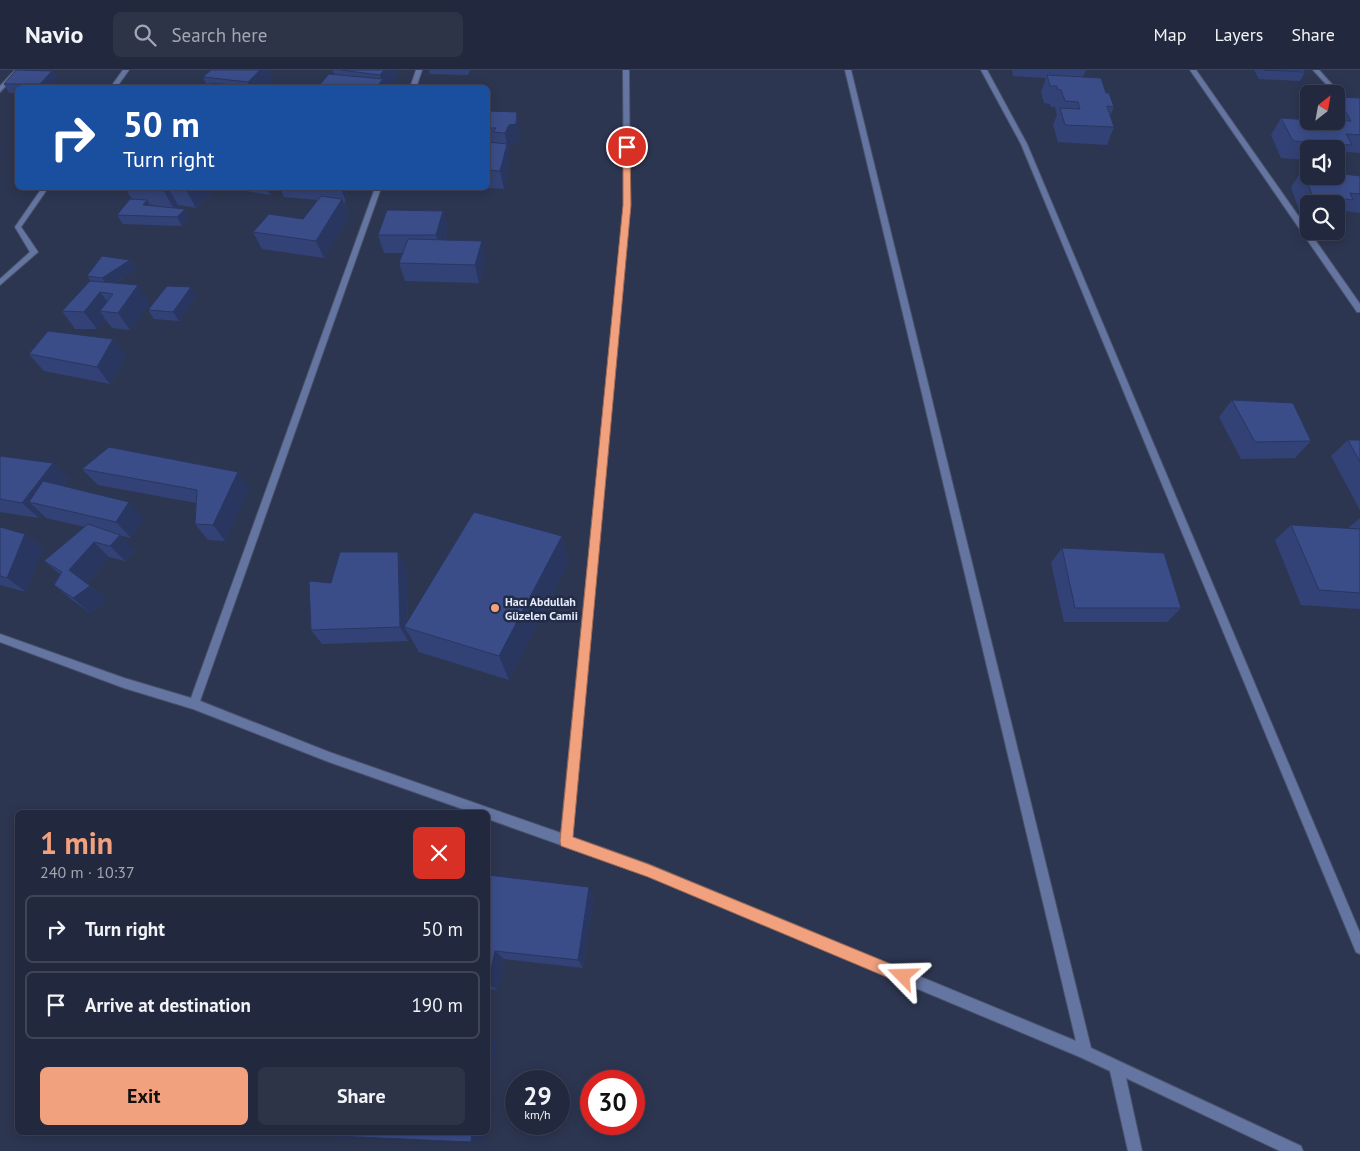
<!DOCTYPE html>
<meta charset="utf-8">
<style>
body{margin:0;font-family:"PT Sans",sans-serif;background:#2e3448;color:#f1f3f6;height:100vh;display:flex;flex-direction:column;font-size:19px;white-space:nowrap}
*{box-sizing:border-box;margin:0}
p{font-size:16px;color:#a2a6b0}
.icon{flex:none;width:28px;height:28px;fill:none;stroke:currentColor;stroke-width:2;stroke-linecap:round;stroke-linejoin:round}
.map{position:relative;flex:1;overflow:hidden}
.sheet{position:absolute;left:15px;top:740px;width:475px;height:325px;display:flex;flex-direction:column;background:#22283d;border-radius:8px;box-shadow:0 2px 12px #0003,0 0 0 1px #3f4457}
.sheet>*{flex:none}
.hud{position:absolute;left:15px;top:15px;width:475px;height:105px;border-radius:8px;box-shadow:0 2px 12px #0003,0 0 0 1px #3f4457;background:#1a4fa0;color:#fff;overflow:hidden}
.needle{width:32px;rotate:31deg}
.controls{position:absolute;left:1300px;top:15px;display:grid;gap:10px}
.controls a{display:grid;place-items:center;width:45px;height:45px;border-radius:8px;background:#22283d;box-shadow:0 2px 12px #0003,0 0 0 1px #3f4457;font-size:25px}
.speed{position:absolute;left:505px;top:1000px;display:flex;gap:10px;font-size:25px;font-weight:700;text-align:center}
.speed>*{display:grid;place-content:center;width:65px;height:65px;border-radius:50%;background:#22283d;box-shadow:0 2px 12px #0003,0 0 0 1px #3f4457;line-height:1}
.speed small{font-size:12px;font-weight:400}
.speed .limit{border:8px solid #d22;background:#fff;color:#111}
.pin{position:absolute;display:grid;place-items:center;width:42px;height:42px;color:#fff;margin:-21px;border:2px solid #fff;border-radius:50%;box-shadow:0 1px 5px #0007}
.me{position:absolute;width:55px;margin:-28px;rotate:292deg;stroke-linejoin:round;filter:drop-shadow(0 0 4px #0008)}
.turn{display:flex;align-items:center;gap:18px;height:105px;padding:0 25px;font-size:22px}
.turn .icon{width:65px;height:65px;stroke-width:2.5}
.turn b{display:block;font-size:35px;line-height:42px}
.round{display:grid;place-items:center;flex:none;width:52px;height:52px;border-radius:8px;background:#2e3448}
.summary{display:flex;align-items:center;justify-content:space-between;height:85px;padding:0 25px}
h1{font-size:30px;font-weight:800;line-height:38px;color:#f2a17e}
.action{display:flex;gap:10px;margin-top:auto;padding:10px 25px}
.action a{flex:1;height:58px;border-radius:8px;background:#f2a17e;color:#111;font-size:20px;font-weight:800;line-height:58px;text-align:center}
.action a+a{background:#2e3448;color:#f1f3f6}
ul{padding:0;list-style:none}
li{display:flex;align-items:center;gap:15px;height:68px;margin:0 10px 8px;padding:0 15px;border:2px solid #3f4457;border-radius:8px}
li div{flex:1}
li b{display:block;font-size:19px}
li em{font-style:normal}
header{display:flex;align-items:center;gap:30px;box-sizing:border-box;height:70px;padding:0 25px;background:#22283d;border-bottom:1px solid #3f4457}
header strong{font-size:24px}
nav{display:flex;gap:28px;margin-inline-start:auto;font-size:18px}
.search{width:350px;height:45px;background:#2e3448;display:flex;align-items:center;gap:12px;box-sizing:border-box;padding:0 18px;border-radius:8px;color:#a2a6b0;font-size:19px}
.map>svg:first-child{display:block}
</style>
<header>
<strong>Navio</strong>
<div class="search"><svg class="icon" aria-label="search" viewBox="0 0 24 24"><circle cx="10" cy="10" r="6"/><path d="M15 15l6 6"/></svg>Search here</div>
<nav><a>Map</a><a>Layers</a><a>Share</a></nav>
</header>
<div class="map">
<svg width="1360" height="1081" viewBox="0 0 1360 1081">
<rect width="100%" height="100%" fill="#2d3651"/>
<g fill="none" stroke-linecap="round" stroke-linejoin="round">
<defs>
<g id="street">
<polygon points="15,0 21,0 0,22 0,16"/>
<polygon points="123,0 129,0 116,18 110,18"/>
<polygon points="416,0 422,0 416,18 410,18"/>
<polygon points="623,0 629,0 630,135 572,767 648,794 1076,971 845,0 851,0 1091,978 1301,1076 1303,1081 1280,1081 1126,1008 1142,1081 1128,1081 1110,1001 1080,987 648,806 488,749 488,742 471,742 329,692 193,639 124,618 0,572 0,564 124,608 191,628 375,118 381,118 200,631 329,682 561,763 624,135"/>
<polygon points="981,0 987,0 1027,74 1360,863 1360,884 1356,882 1021,74"/>
<polygon points="1190,0 1196,0 1360,234 1360,242 1357,242"/>
<polygon points="1313,0 1319,0 1360,45 1360,51"/>
<polygon points="42,118 48,118 21,157 38,182 0,215 0,209 30,182 15,157"/>
</g>
</defs>
<use href="#street" stroke="#4a536c" stroke-width="2"/>
<use href="#street" fill="#6575a2" fill-rule="evenodd"/>
</g>
<g fill="#334276" fill-rule="evenodd">
<polygon points="211,0 269,0 273,10 266,18 207,16 203,7"/>
<polygon points="332,0 396,0 398,6 388,18 334,4"/>
<polygon points="429,0 470,0 468,5 430,4"/>
<polygon points="1012,0 1086,0 1083,7 1106,23 1114,37 1110,46 1114,57 1107,75 1058,72 1053,55 1057,45 1055,37 1051,37 1050,34 1044,33 1041,22 1046,8 1013,6"/>
<polygon points="1254,0 1304,0 1305,2 1300,11 1259,9"/>
<polygon points="52,1 57,9 50,18 18,18 18,23 9,23 4,14"/>
<polygon points="1337,27 1360,28 1360,83 1347,82 1340,92 1336,92 1336,79 1309,79 1309,90 1281,88 1271,65 1281,48 1336,51"/>
<polygon points="488,41 520,60 519,71 512,73 508,80 510,91 504,119 486,118 488,118"/>
<polygon points="1303,99 1360,124 1360,143 1345,141 1340,148 1336,147 1336,134 1309,134 1309,144 1300,143 1291,117"/>
<path d="M125,118H216L196,138L178,135L175,138L185,139L190,148L182,156L123,154L117,145L132,129ZM149,134L163,137L150,135Z"/>
<polygon points="227,118 276,118 270,125"/>
<polygon points="280,118 347,118 346,132 344,132 349,146 324,188 262,179 253,162 303,149 318,130 284,127"/>
<polygon points="443,141 448,158 445,170 486,188 479,213 405,211 399,193 403,183 384,183 378,165"/>
<polygon points="130,190 136,199 115,213 150,233 130,260 112,258 105,249 97,259 75,259 62,241 91,211 87,206"/>
<polygon points="196,226 179,251 154,249 148,240"/>
<polygon points="113,269 126,287 110,314 44,301 29,284"/>
<polygon points="1232,330 1311,371 1295,388 1241,389 1219,347"/>
<polygon points="1348,370 1360,370 1360,440 1331,386"/>
<polygon points="0,386 53,393 68,409 63,416 143,448 131,468 119,465 135,481 125,491 109,487 87,513 107,530 90,543 71,529 54,515 60,504 44,491 85,457 46,448 42,444 39,448 0,442"/>
<polygon points="82,399 249,418 225,471 208,470 195,454 196,433 98,415"/>
<polygon points="1360,448 1360,539 1301,535 1275,470 1291,455 1347,459"/>
<polygon points="0,457 25,464 43,479 26,522 0,515"/>
<polygon points="562,466 568,494 509,610 419,582 408,563 408,571 322,574 311,560 331,513 398,482 406,497 408,551"/>
<polygon points="1062,478 1181,538 1167,552 1064,552 1051,493"/>
<polygon points="488,805 594,827 583,898 504,889 498,920 488,919"/>
</g>
<g fill="#293660">
<polygon points="260,0 269,0 273,10 266,18 250,18 248,12"/>
<polygon points="384,0 396,0 398,6 388,18 376,18 382,11 380,5"/>
<polygon points="52,1 57,9 50,18 42,18 40,14"/>
<polygon points="517,42 520,60 519,71 512,73 508,80 510,91 504,119 500,101 507,75 505,63 509,55"/>
<polygon points="0,74 3,78 0,80"/>
<polygon points="162,118 168,118 178,135 174,139"/>
<polygon points="185,118 216,118 196,138"/>
<polygon points="266,118 276,118 270,125"/>
<polygon points="341,118 347,118 346,132"/>
<polygon points="342,129 349,146 324,188 316,171"/>
<polygon points="147,130 152,139 143,135"/>
<polygon points="185,139 190,148 182,156 177,147"/>
<polygon points="443,141 448,158 441,183 436,165"/>
<polygon points="482,171 486,188 479,213 475,195"/>
<polygon points="130,190 136,199 108,217 102,208"/>
<polygon points="138,215 150,233 130,260 118,243"/>
<polygon points="191,217 196,226 179,251 173,242"/>
<polygon points="100,222 113,239 100,241 105,249 97,259 84,242"/>
<polygon points="113,269 126,287 110,314 97,297"/>
<polygon points="53,393 68,409 48,436 29,432 42,444 39,448 22,433"/>
<polygon points="238,402 249,418 225,471 213,455"/>
<polygon points="129,432 143,448 131,468 116,452"/>
<polygon points="25,464 43,479 26,522 7,508"/>
<polygon points="120,465 135,481 125,491 110,476"/>
<polygon points="562,466 568,494 509,610 499,586"/>
<polygon points="94,472 109,487 86,514 69,500"/>
<polygon points="398,482 406,497 408,558 404,557 408,563 408,571 400,557"/>
<polygon points="90,516 107,530 90,543 73,528"/>
<polygon points="589,817 594,827 583,898 578,890"/>
<polygon points="495,881 504,889 498,920 488,914"/>
<polygon points="488,969 496,971 488,1036"/>
<polygon points="472,1062 484,1062 483,1069 471,1072"/>
</g>
<g fill="#3b4d89" stroke="#293660">
<polygon points="16,0 52,1 40,14 4,14"/>
<polygon points="211,0 260,0 248,12 203,7"/>
<polygon points="341,0 384,0 380,5"/>
<polygon points="1264,0 1304,0 1305,2"/>
<polygon points="329,4 383,9 376,18 317,18"/>
<polygon points="1047,5 1101,8 1106,23 1109,23 1114,37 1107,36 1114,57 1065,55 1060,38 1080,39 1078,32 1065,31 1061,20 1057,19 1057,16 1050,16"/>
<polygon points="210,13 253,17 252,18 206,18"/>
<polygon points="1337,27 1360,28 1360,65 1346,64 1352,75 1293,71 1281,48 1309,50 1309,51 1341,52 1339,50 1351,51"/>
<polygon points="488,41 517,42 516,54 509,55 505,63 493,62 496,58 488,58"/>
<polygon points="488,72 507,74 500,101 488,100"/>
<polygon points="1303,99 1309,100 1309,106 1336,106 1336,103 1360,106 1360,124 1350,123 1353,130 1312,125"/>
<polygon points="321,126 342,129 316,171 253,162 269,144 303,149"/>
<polygon points="130,129 147,130 143,135 185,139 177,147 117,145"/>
<polygon points="387,140 443,141 436,165 378,165"/>
<polygon points="408,169 482,171 475,195 399,193"/>
<polygon points="102,186 130,190 102,208 87,206"/>
<polygon points="90,211 138,215 118,243 100,241 113,224 100,222 84,242 62,241"/>
<polygon points="167,216 191,217 173,242 148,240"/>
<polygon points="48,261 113,269 97,297 29,284"/>
<polygon points="1232,330 1293,333 1311,371 1255,372"/>
<polygon points="1348,370 1360,370 1360,392"/>
<polygon points="109,377 238,402 213,455 195,454 197,420 82,399"/>
<polygon points="0,386 53,393 22,433 0,429"/>
<polygon points="43,411 129,432 116,452 29,432"/>
<polygon points="474,442 562,466 499,586 404,557"/>
<polygon points="88,454 120,465 110,476 94,472 69,500 90,516 73,528 54,515 62,502 44,491"/>
<polygon points="1291,455 1360,459 1360,523 1319,520"/>
<polygon points="0,457 25,464 7,508 0,506"/>
<polygon points="1062,478 1164,483 1181,538 1075,538"/>
<polygon points="340,482 398,482 400,557 311,560 309,511 331,513"/>
<polygon points="488,805 589,817 578,890 495,881 488,914"/>
<polygon points="337,1062 472,1062 471,1072 336,1066"/>
</g>
<polygon fill="#f2a17e" stroke="#9d6952" points="627,75 630,77 631,135 573,767 648,794 908,901 910,906 908,911 903,914 648,807 561,776 560,771 623,135 623,77"/>
<circle fill="#f2a17e" stroke="#232c46" stroke-width="2" cx="495" cy="538" r="5"/>
<g text-anchor="middle" dominant-baseline="central" stroke-width="5" stroke-linejoin="round" paint-order="stroke">
<g font-size="12" font-weight="bold" fill="#e4ebfc" stroke="#232c46" text-anchor="start">
<text x="505" y="531">Hacı Abdullah<tspan x="505" dy="14">Güzelen Camii</tspan></text>
</g>
</g>
</svg>
<div class="controls">
<a><svg class="needle" viewBox="-14 -14 28 28"><path d="M0-13l5 13h-10z" fill="#e53935"/><path d="M0 13l5-13h-10z" fill="#a2a6b0"/></svg></a>
<a><svg class="icon" aria-label="sound" viewBox="0 0 24 24"><path d="M4 9h4l5-4v14l-5-4H4zM17 9q2 3 0 6"/></svg></a>
<a><svg class="icon" aria-label="search" viewBox="0 0 24 24"><circle cx="10" cy="10" r="6"/><path d="M15 15l6 6"/></svg></a>
</div>
<div class="speed"><div>29<small>km/h</small></div><div class="limit">30</div></div>
<div class="pin" style="left:627px;top:77px;background:#d93025"><svg class="icon" aria-label="arrive" viewBox="0 0 24 24"><path d="M6 21V4h12l-3 4 3 4H6"/></svg></div>
<svg class="me" style="left:903px;top:906px" viewBox="-20 -20 40 40"><path d="M0-17L14 15 0 8-14 15z" fill="#f2a17e" stroke="#fff" stroke-width="4"/></svg>
<div class="hud">
<div class="turn"><svg class="icon" aria-label="right" viewBox="0 0 24 24"><path d="M7 20v-9h11M14 6l5 5-5 5"/></svg><div><b>50 m</b>Turn right</div></div>
</div>
<section class="sheet">
<div class="summary"><div><h1>1 min</h1><p>240 m · 10:37</p></div><a class="round" style="background:#d93025;color:#fff"><svg class="icon" aria-label="close" viewBox="0 0 24 24"><path d="M6 6l12 12M18 6L6 18"/></svg></a></div>
<ul>
<li><svg class="icon" aria-label="right" viewBox="0 0 24 24"><path d="M7 20v-9h11M14 6l5 5-5 5"/></svg><div><b>Turn right</b></div><em>50 m</em></li>
<li><svg class="icon" aria-label="arrive" viewBox="0 0 24 24"><path d="M6 21V4h12l-3 4 3 4H6"/></svg><div><b>Arrive at destination</b></div><em>190 m</em></li>
</ul>
<div class="action"><a>Exit</a><a>Share</a></div>
</section>
</div>
